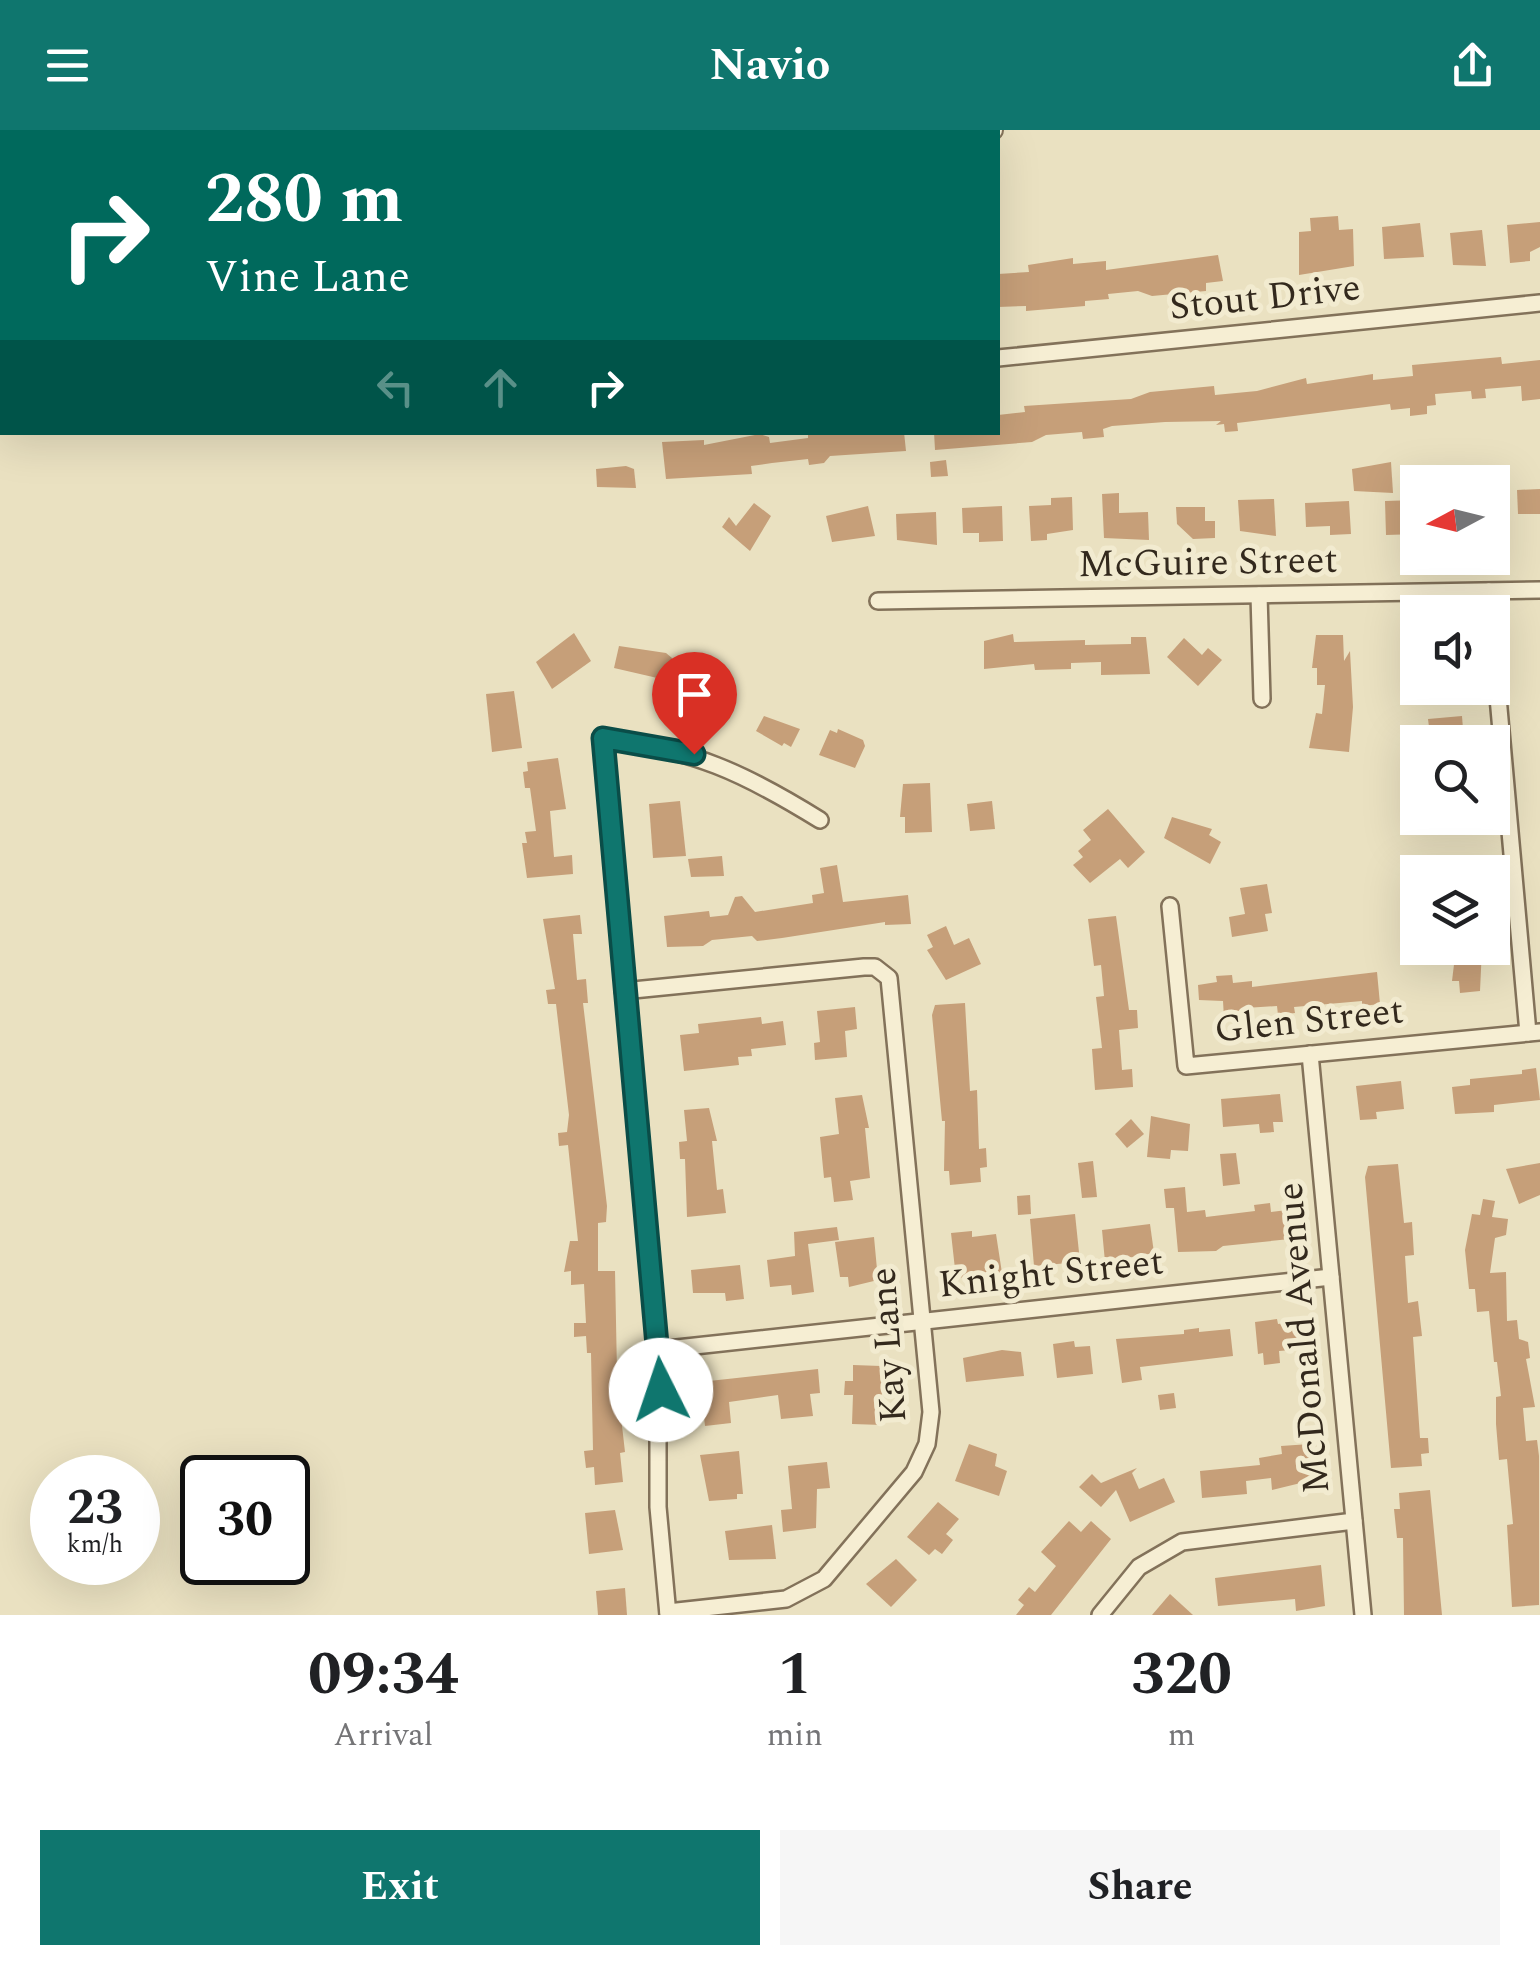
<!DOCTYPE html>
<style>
body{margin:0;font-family:Spectral,serif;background:#f6f6f6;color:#202124;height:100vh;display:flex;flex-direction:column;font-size:38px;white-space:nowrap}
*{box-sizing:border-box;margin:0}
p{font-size:32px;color:#757577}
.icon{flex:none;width:55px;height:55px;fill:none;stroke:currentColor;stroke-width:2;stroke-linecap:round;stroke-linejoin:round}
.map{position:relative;height:1485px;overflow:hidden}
.side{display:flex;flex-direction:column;background:#fff;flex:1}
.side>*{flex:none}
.guide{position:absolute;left:0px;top:0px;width:1000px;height:305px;box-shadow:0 10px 40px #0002;background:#00695c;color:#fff;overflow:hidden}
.needle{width:65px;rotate:263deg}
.fabs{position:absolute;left:1400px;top:335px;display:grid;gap:20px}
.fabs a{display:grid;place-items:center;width:110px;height:110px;border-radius:0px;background:#fff;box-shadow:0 10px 40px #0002;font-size:50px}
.speed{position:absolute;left:30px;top:1325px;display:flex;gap:20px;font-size:50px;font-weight:700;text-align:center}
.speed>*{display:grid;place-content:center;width:130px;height:130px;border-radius:50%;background:#fff;box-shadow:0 10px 40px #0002;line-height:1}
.speed small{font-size:25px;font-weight:400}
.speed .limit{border:5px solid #111;border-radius:15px;background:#fff;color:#111}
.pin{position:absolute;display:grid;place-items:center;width:85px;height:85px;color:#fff;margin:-102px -42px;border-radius:50% 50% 50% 0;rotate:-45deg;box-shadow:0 0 10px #0007}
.pin .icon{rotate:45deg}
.me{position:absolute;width:110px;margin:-55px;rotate:356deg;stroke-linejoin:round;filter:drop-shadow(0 0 8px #0008)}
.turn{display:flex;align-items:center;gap:35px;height:210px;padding:0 40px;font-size:45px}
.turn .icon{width:130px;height:130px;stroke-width:2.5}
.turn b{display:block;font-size:70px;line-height:85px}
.lanes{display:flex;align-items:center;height:95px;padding:0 40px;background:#0003;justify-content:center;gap:50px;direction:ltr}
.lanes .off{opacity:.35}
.eta{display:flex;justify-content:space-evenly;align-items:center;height:170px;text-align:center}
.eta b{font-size:60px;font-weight:700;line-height:70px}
.button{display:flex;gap:20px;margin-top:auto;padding:20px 40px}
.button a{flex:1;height:115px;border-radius:0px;background:#0f766e;color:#fff;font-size:40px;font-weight:700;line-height:115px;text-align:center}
.button a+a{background:#f6f6f6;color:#202124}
header{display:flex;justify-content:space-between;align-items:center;height:130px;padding:0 40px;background:#0f766e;color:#fff;font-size:45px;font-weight:700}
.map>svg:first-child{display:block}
</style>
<header><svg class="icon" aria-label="menu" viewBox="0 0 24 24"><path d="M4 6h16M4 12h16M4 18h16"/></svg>Navio<svg class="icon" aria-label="share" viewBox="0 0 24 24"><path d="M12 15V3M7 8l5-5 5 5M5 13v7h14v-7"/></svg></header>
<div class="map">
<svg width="1540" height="1485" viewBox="0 0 1540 1485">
<rect width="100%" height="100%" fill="#eae1c1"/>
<polygon fill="#bec796" points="0,0 993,0 2,2 0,213"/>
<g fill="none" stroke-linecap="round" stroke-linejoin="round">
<g stroke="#6b8a85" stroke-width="5">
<polyline points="375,2 383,0"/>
<polyline points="0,67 2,67"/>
</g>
</g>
<g fill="#c69f79">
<polygon points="1338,86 1339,100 1353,99 1354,136 1299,145 1299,102 1311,101 1310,88"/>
<polygon points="1540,92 1540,117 1530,122 1530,131 1510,133 1507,95"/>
<polygon points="1420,93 1424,127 1384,129 1382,97"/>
<polygon points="1482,100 1486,136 1453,135 1450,103"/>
<polygon points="1218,125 1223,151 1206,153 1206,161 1152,166 1138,161 1108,164 1109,169 1085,171 1085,176 1026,181 1026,176 998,177 998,144 1029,142 1028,135 1073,128 1073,134 1106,131 1106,140"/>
<polygon points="1501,227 1502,234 1540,230 1540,269 1522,271 1521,256 1485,259 1486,268 1472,269 1471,261 1435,264 1436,275 1427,276 1427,284 1410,286 1410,278 1391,280 1390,274 1237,293 1238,301 1225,302 1224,294 1216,295 1221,291 1165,292 1112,296 1103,299 1104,307 1083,309 1082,302 1046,305 1032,312 935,320 934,302 998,302 998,285 1025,282 1024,276 1131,269 1150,262 1214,256 1215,265 1257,261 1306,248 1307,254 1373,244 1373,250 1413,246 1412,235"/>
<polygon points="808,302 904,302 906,321 830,326 824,333 809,335 808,329 772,333 751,336 752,344 666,349 662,312 704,310 704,315 760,304 769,307 770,313 808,308"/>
<polygon points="946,330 948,346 931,347 930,332"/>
<polygon points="1391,332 1393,363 1354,361 1352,339"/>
<polygon points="626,336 634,339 636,358 597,357 596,339"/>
<polygon points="1540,359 1540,384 1518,384 1517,360"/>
<polygon points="1119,363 1119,383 1148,382 1149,410 1104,408 1102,364"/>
<polygon points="1072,367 1073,400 1047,404 1047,410 1031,411 1029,376 1051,375 1051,368"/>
<polygon points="1274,369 1276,406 1240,401 1238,370"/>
<polygon points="1418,370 1418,404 1386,405 1385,371"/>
<polygon points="1349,371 1351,404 1330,405 1330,396 1306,397 1305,373"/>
<polygon points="754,373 771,386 750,421 722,397 729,387 736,396"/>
<polygon points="868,376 875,406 832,412 826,386"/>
<polygon points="1002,376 1003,411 979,412 979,403 963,403 962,378"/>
<polygon points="1176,377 1205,377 1205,391 1215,391 1215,408 1193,409 1177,394"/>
<polygon points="936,382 937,415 897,410 896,384"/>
<polygon points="574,503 591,531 552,559 536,532"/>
<polygon points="1013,504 1014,512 1085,510 1085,515 1131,514 1131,507 1146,507 1150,544 1101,545 1101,532 1071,533 1071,539 1035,540 1034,534 984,539 984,511"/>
<polygon points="1316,505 1343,505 1344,531 1350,521 1353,577 1349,622 1309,618 1316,583 1322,584 1325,555 1317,555 1317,538 1312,538"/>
<polygon points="1184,508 1202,525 1208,518 1222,530 1198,556 1167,527"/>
<polygon points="619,516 666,523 672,528 666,550 614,538"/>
<polygon points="688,548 733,560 725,587 680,577"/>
<polygon points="514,561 522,618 492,622 486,564"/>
<polygon points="764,586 800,599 791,617 784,613 782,616 756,601"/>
<polygon points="1462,586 1464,612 1431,612 1428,589"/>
<polygon points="838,599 863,610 865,616 855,638 819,625 830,600 837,603"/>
<polygon points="558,628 566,679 550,681 554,727 572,725 573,744 527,748 522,713 527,713 525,702 536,701 530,658 525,658 523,642 528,641 527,632"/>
<polygon points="930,653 932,702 905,703 905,687 900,687 903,654"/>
<polygon points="680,671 686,726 653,728 649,674"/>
<polygon points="992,671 995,699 970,701 967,674"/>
<polygon points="1108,679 1145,722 1128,738 1120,729 1090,753 1073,735 1083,727 1078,721 1091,710 1083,700"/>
<polygon points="1172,687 1212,699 1209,705 1221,712 1210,734 1164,708"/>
<polygon points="722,726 724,746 691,747 688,729"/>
<polygon points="1475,729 1477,742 1451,742 1450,731"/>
<polygon points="837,735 843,772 908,765 911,794 885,795 885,792 782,808 757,811 752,806 712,810 703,816 667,817 664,786 709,781 710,787 728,785 735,767 742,766 755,782 813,773 812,765 824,763 820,738"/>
<polygon points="1267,754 1272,783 1265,784 1268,801 1232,807 1229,787 1245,784 1240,758"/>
<polygon points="580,785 582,804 573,804 577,850 586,849 588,873 583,873 607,1076 606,1092 598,1093 598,1141 615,1141 617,1242 622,1242 623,1261 618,1261 625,1322 620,1323 623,1352 595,1355 594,1337 586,1338 584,1321 593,1320 591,1223 587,1223 586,1206 574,1207 574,1193 586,1193 584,1154 571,1155 571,1141 564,1142 570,1111 578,1111 568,1015 559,1016 558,1003 567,1002 569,985 556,874 548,874 546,860 555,859 543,789"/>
<polygon points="1116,786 1129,880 1137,880 1138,898 1119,900 1122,940 1132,939 1133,957 1095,960 1092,919 1102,918 1096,867 1104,866 1101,835 1094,836 1088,789"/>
<polygon points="946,796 954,815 969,808 981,834 946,850 927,820 933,817 927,805"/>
<polygon points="1456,818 1482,818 1480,861 1460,863 1459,851 1452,851"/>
<polygon points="1377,842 1380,874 1362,876 1362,871 1294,877 1295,883 1278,885 1277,876 1245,878 1246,886 1224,888 1223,871 1199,870 1198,855 1217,852 1216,846 1232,845 1233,853 1252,851 1252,857"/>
<polygon points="965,873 970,961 977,960 979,1019 986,1018 987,1037 980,1038 981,1052 950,1055 949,1041 944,1041 945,991 942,991 932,885 935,875"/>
<polygon points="855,877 857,899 845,901 847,927 815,930 814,913 820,912 817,881"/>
<polygon points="761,887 762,894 783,891 786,915 751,919 752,926 738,927 739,935 684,941 680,905 699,903 698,894"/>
<polygon points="1536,938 1540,970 1494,975 1494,982 1455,984 1452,957 1470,955 1470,949 1522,944 1522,940"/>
<polygon points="1401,951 1404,979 1376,982 1377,989 1360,990 1356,956"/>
<polygon points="1280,964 1283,992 1273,992 1274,1002 1260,1003 1259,994 1223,997 1221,969"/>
<polygon points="862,965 869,998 865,998 870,1048 850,1051 853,1070 834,1072 831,1047 824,1048 820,1007 839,1004 835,968"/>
<polygon points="709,978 717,1011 712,1011 717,1060 723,1059 726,1083 687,1087 685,1029 680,1029 679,1012 687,1011 684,980"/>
<polygon points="1151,986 1190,994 1188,1021 1171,1020 1170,1029 1147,1027"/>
<polygon points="1131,989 1144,1004 1127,1018 1115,1004"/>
<polygon points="1236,1023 1240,1054 1223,1056 1220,1024"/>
<polygon points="1093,1031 1097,1067 1082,1068 1078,1033"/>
<polygon points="1540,1033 1540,1065 1519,1074 1506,1039"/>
<polygon points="1398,1034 1404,1093 1412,1092 1414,1125 1405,1126 1408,1173 1418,1171 1422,1206 1413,1207 1420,1308 1428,1308 1429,1323 1421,1324 1422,1336 1391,1338 1365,1047 1368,1036"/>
<polygon points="1185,1057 1187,1082 1205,1080 1206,1087 1255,1081 1254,1075 1270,1073 1271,1082 1287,1080 1290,1109 1223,1116 1216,1121 1178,1122 1174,1078 1166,1078 1164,1059"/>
<polygon points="1030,1065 1031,1084 1018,1085 1017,1066"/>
<polygon points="1483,1069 1495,1071 1492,1087 1508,1089 1506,1105 1495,1108 1490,1143 1506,1142 1507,1191 1517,1190 1519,1209 1528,1212 1530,1228 1526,1229 1535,1277 1523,1278 1526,1311 1537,1310 1539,1326 1539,1475 1512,1477 1507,1395 1513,1394 1507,1329 1499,1330 1496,1294 1496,1267 1501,1266 1497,1232 1494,1232 1489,1181 1477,1182 1475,1159 1469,1159 1465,1120 1472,1084 1480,1085"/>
<polygon points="1075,1084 1080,1132 1034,1136 1030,1089"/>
<polygon points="1150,1094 1154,1123 1105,1132 1102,1100"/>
<polygon points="837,1097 839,1110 808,1114 814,1162 792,1165 791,1155 770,1157 767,1130 795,1126 794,1102"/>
<polygon points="972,1101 972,1107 996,1104 1002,1143 956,1148 951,1103"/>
<polygon points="874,1107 878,1150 849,1157 848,1147 840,1147 835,1112"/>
<polygon points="740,1135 744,1169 726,1171 725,1163 693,1163 691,1140"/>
<polygon points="1277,1189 1278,1194 1301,1191 1304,1219 1279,1221 1280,1233 1264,1235 1263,1223 1258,1224 1255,1192"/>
<polygon points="1199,1198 1199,1202 1230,1199 1233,1226 1140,1237 1142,1250 1122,1253 1116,1209 1184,1204 1184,1200"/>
<polygon points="1074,1211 1075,1217 1090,1216 1093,1244 1057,1248 1053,1214"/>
<polygon points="1002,1220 1021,1222 1024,1246 966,1252 963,1228"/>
<polygon points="853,1235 881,1236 883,1295 852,1294 853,1265 844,1265 845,1251 853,1251"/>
<polygon points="818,1239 820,1263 810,1264 813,1286 781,1289 778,1265 729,1272 731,1293 705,1296 700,1252"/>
<polygon points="1174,1263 1176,1278 1160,1280 1158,1265"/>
<polygon points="969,1314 997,1324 995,1336 1007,1341 999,1366 955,1351"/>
<polygon points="1310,1314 1313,1350 1272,1360 1271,1348 1246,1351 1247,1364 1202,1368 1200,1341 1260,1335 1259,1328 1282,1324 1281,1316"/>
<polygon points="739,1321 743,1364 737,1364 737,1369 709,1371 700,1325"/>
<polygon points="827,1332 830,1358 817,1359 816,1398 783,1402 781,1380 792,1379 788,1336"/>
<polygon points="1137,1338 1132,1343 1139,1359 1164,1348 1175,1372 1130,1392 1116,1360 1101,1377 1079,1357 1092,1344 1101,1353"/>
<polygon points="1430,1360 1442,1485 1404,1485 1403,1408 1397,1408 1394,1379 1400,1379 1399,1363"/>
<polygon points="938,1372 959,1389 946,1404 953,1410 942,1424 935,1419 929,1425 907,1407"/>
<polygon points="615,1380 623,1420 589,1424 585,1383"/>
<polygon points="1069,1391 1081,1402 1091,1391 1111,1409 1051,1485 1016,1485 1024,1475 1018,1470 1029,1457 1035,1462 1056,1436 1041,1422"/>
<polygon points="772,1395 776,1429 729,1430 725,1401"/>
<polygon points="896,1429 917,1450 891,1477 866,1454"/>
<polygon points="1321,1435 1325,1476 1296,1481 1295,1469 1218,1476 1215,1448"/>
<polygon points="625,1458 627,1485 598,1485 596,1461"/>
<polygon points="1170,1464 1193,1485 1152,1485"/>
</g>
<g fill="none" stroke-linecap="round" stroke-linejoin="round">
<defs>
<g id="service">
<polyline points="190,0 205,2"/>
<polyline points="233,2 258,0"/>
</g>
<g id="minor">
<polyline points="962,0 963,2"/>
<polyline points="998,228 1540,173"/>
<polyline points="1489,461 1491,482"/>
<polyline points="1259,465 1262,569"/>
<polyline points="878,471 1540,460"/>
<polyline points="1492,500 1528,903"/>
<polyline points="1170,776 1186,936 1540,902"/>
<polyline points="623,861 864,837 875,837 889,848 931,1282 927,1314 914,1342 824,1449 786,1469 668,1482"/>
<polyline points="1310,924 1363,1485"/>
<polyline points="658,1220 1331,1147"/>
<path d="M668,1485L658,1377V1220L603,608C695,621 741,641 820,690"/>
<polyline points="1100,1485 1139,1437 1182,1412 1354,1391"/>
</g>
<g id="tertiary">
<polyline points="978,2 993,0"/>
<polyline points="0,213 2,213"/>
</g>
</defs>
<use href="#service" stroke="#83725a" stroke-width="12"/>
<use href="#minor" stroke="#83725a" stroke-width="20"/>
<use href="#tertiary" stroke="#83725a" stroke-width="22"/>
<use href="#service" stroke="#f6eed3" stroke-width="8"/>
<use href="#minor" stroke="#f6eed3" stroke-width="15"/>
<use href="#tertiary" stroke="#f6eed3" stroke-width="18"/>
</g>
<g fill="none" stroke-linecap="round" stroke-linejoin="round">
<defs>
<polyline id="route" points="661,1260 603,608 694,624"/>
</defs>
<use href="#route" stroke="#0a4d48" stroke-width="25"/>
<use href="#route" stroke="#0f766e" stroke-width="18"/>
</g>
<g text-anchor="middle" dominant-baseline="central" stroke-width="10" stroke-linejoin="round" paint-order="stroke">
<g font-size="38" fill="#33291d" stroke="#f2ebd0">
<text transform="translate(1265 168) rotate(-6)">Stout Drive</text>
<text transform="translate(1208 433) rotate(-1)">McGuire Street</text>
<text transform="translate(1309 891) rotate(-6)">Glen Street</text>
<text transform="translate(1051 1144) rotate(-6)">Knight Street</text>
<text transform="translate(1304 1208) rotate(-95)">McDonald Avenue</text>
<text transform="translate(889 1215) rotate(-94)">Kay Lane</text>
</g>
</g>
</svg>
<div class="fabs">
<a><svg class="needle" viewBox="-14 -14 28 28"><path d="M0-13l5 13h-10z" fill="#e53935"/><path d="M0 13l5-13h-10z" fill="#757577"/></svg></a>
<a><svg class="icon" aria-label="sound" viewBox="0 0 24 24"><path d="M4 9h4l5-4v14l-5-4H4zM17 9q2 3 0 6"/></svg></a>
<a><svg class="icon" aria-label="search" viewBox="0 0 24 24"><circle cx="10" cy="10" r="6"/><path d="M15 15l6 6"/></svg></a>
<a><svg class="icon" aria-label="layers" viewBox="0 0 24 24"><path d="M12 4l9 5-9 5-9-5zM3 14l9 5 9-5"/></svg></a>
</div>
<div class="speed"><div>23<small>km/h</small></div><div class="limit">30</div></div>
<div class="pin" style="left:694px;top:624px;background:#d93025"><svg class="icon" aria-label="arrive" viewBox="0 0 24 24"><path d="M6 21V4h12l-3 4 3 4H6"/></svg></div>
<svg class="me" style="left:661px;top:1260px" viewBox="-20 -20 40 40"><circle r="19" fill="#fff"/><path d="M0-13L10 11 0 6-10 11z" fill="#0f766e"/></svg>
<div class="guide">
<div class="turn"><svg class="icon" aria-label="right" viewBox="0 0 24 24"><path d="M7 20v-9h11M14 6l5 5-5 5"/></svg><div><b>280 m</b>Vine Lane</div></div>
<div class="lanes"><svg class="icon off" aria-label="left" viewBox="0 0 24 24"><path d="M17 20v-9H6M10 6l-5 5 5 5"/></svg><svg class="icon off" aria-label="ahead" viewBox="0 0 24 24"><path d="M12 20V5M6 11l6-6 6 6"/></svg><svg class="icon" aria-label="right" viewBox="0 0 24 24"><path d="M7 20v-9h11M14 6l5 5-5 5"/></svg></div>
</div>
</div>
<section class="side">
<div class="eta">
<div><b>09:34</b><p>Arrival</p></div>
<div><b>1</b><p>min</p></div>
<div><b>320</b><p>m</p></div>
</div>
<div class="button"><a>Exit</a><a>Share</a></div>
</section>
